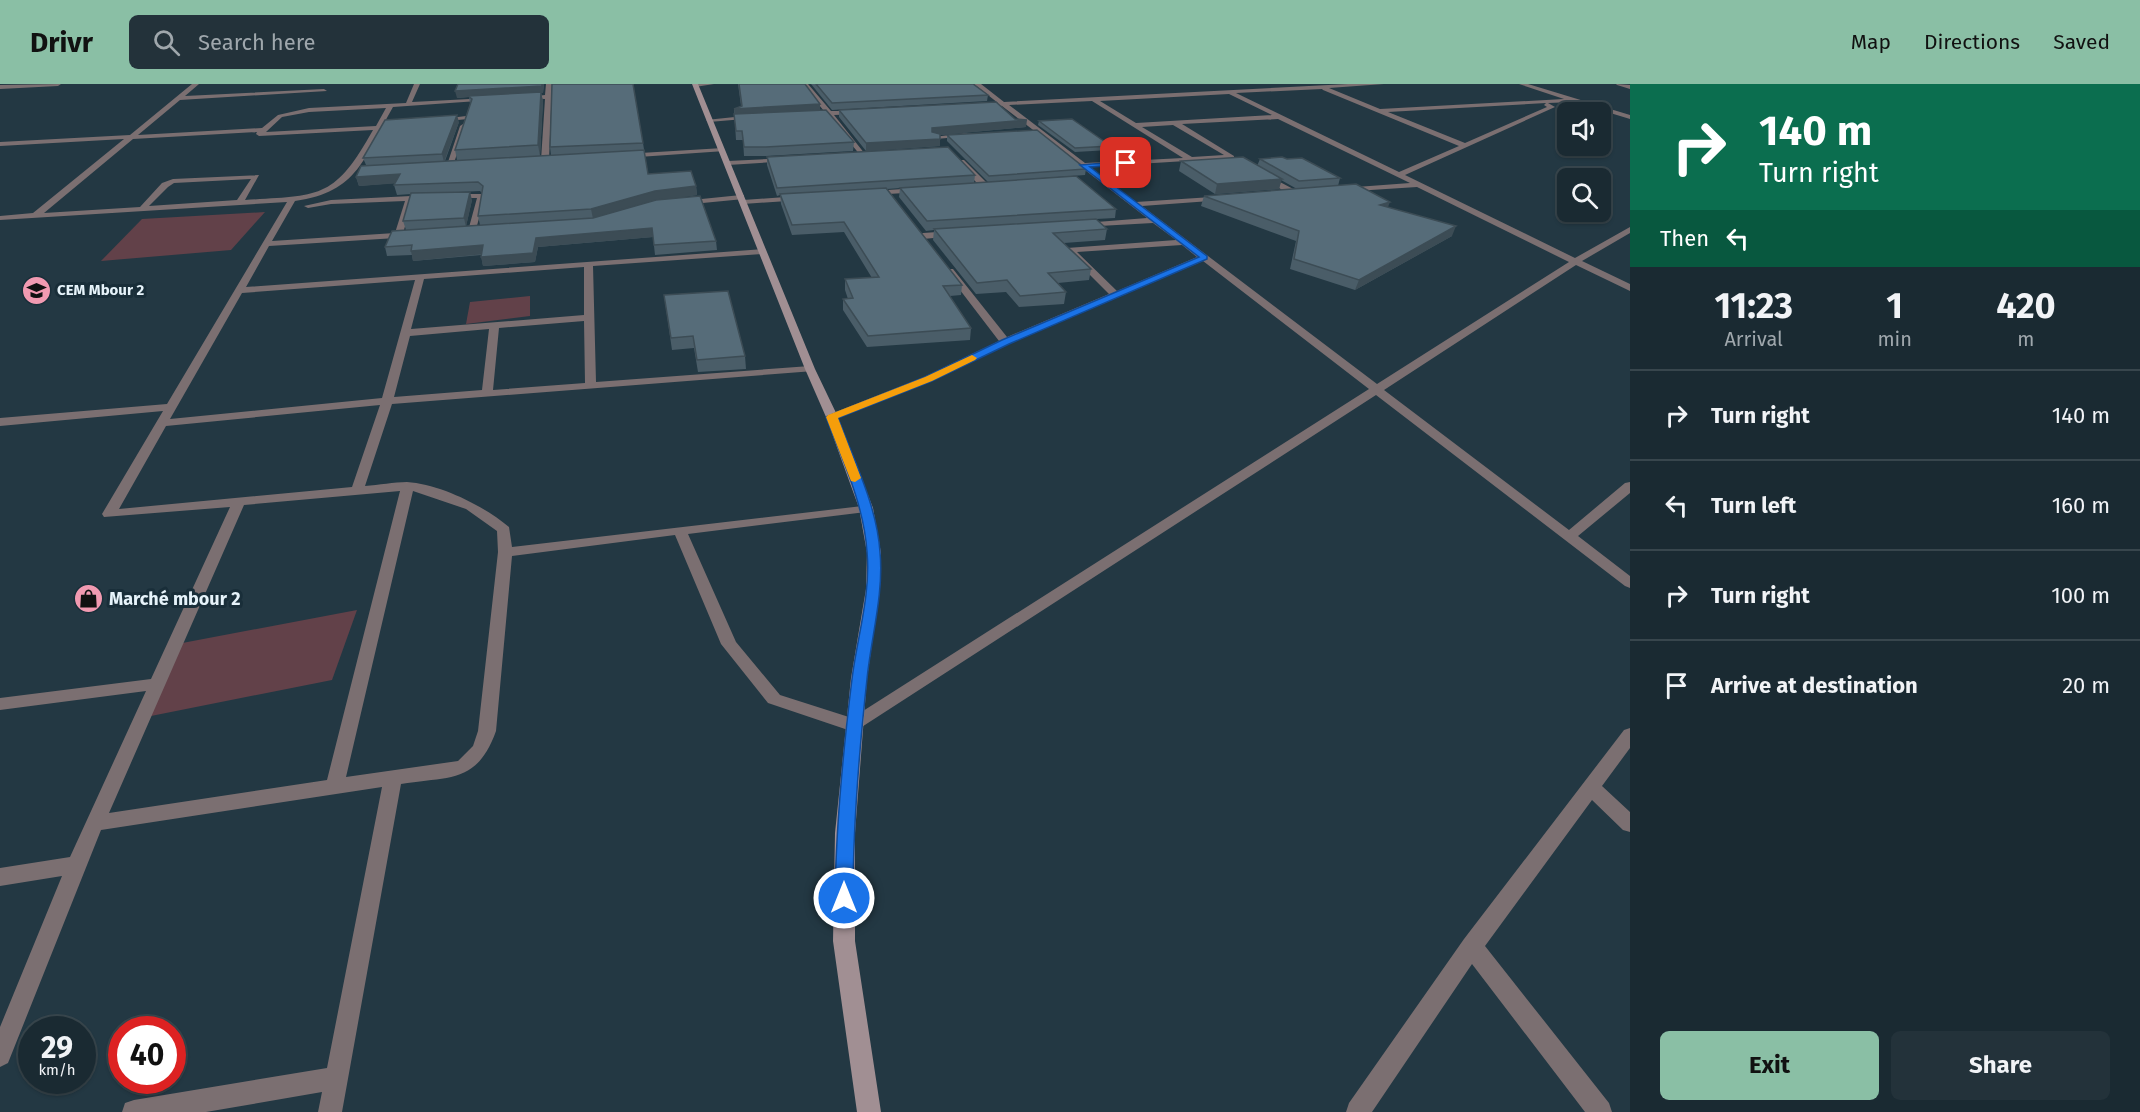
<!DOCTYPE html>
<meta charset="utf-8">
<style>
body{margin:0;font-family:"Fira Sans",sans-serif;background:#23323a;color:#f1f3f6;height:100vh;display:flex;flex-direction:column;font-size:22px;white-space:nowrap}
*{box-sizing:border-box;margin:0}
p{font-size:20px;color:#9fa7ac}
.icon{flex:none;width:33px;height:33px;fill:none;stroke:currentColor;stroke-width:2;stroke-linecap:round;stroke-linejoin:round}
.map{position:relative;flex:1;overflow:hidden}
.side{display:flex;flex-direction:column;background:#1a2a32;width:510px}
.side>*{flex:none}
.guide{background:#0b6e4f;color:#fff;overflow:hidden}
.fabs{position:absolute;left:1557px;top:18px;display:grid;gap:12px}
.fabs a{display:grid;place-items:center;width:54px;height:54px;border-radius:9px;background:#1a2a32;box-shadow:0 2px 4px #0004,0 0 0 2px #38464d;font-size:30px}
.speed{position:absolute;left:18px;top:932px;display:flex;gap:12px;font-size:30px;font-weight:700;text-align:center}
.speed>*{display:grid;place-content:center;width:78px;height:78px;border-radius:50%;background:#1a2a32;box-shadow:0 2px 4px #0004,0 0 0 2px #38464d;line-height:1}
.speed small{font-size:15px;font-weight:400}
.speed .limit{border:9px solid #d22;background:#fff;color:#111}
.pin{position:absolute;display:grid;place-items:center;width:51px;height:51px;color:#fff;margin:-26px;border-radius:12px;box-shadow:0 3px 9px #0006}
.me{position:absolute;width:66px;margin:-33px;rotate:0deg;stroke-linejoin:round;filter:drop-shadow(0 0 4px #0008)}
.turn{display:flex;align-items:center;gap:21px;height:126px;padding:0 30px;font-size:27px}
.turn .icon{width:78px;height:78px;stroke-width:2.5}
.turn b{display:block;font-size:42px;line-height:51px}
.then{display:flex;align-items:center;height:57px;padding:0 30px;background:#0003;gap:12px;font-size:22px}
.eta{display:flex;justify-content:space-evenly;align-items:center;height:102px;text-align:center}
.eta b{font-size:36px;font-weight:700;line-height:42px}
.action{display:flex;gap:12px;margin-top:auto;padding:12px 30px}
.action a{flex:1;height:69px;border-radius:9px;background:#8abfa5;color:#111;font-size:24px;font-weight:700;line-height:69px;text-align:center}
.action a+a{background:#23323a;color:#f1f3f6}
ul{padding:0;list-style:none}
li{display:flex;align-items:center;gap:18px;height:90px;padding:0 30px;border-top:2px solid #38464d}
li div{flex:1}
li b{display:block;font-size:22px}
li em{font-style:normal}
header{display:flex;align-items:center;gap:36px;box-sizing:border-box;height:84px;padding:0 30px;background:#8abfa5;color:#111}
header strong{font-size:28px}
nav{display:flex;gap:33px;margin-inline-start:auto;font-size:21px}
.search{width:420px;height:54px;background:#23323a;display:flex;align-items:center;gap:15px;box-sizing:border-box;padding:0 21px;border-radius:9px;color:#9fa7ac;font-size:22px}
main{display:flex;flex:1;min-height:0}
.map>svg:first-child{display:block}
</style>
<header>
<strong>Drivr</strong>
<div class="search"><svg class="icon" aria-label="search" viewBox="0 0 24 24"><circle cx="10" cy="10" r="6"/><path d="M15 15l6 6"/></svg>Search here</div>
<nav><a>Map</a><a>Directions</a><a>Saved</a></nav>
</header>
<main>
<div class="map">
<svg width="1630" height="1028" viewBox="0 0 1630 1028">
<rect width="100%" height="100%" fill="#233843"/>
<g fill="#624149">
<polygon points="265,128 231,166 101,177 142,135"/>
<polygon points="530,212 530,232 466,240 470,218"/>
<polygon points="357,526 332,596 146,633 177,560"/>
</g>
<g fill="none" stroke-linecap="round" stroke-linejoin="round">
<g fill="#7b6f71" fill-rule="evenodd">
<polygon points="61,0 58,2 0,5 0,1"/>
<path d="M192,0H199L185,12L324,5L327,7L180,16L138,51L262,44L278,31L309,24L406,19L414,0H420L412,18L489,14L492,16L393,23C364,73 359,108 295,117L272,157L395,149L405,117L331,120L308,124L304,122L331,116L431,111V115L413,116L403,149H412V153L269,162L246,203L765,165L766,167L762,170L593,182L596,298L810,282L814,283V287L392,320L365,402C379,401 394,398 407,398C440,400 484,422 509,443L512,463L871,421L873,424L871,427L866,428L688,450L736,558L780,611L852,634L1369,305L1203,177L1009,260L932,297L836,335H828V331L924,293L999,257L947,189V185H953L1007,253L1109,210L1067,168V164L1176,156L1153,139L1081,143V139H1084L1147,134L1002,22L998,21V19L974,0H981L1004,18L1348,0H1384L1329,4L1380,25L1564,15L1519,0H1528L1630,31V35L1574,18L1548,19L1555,23L1405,91L1575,174L1630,143V149L1582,177L1630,200V207L1576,181L1384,306L1569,446L1625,399L1630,398V409L1578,452L1630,492V504L1625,502L1376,311L854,648L768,619L721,560L675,451L512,472L496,647C477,700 450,692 401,700L342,1028H318L322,1008L206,1028H122L125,1019L134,1016L327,984L382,703L101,746L8,979L0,983V943L62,792L0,802V784L70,773L146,607L0,626V614L151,595L230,423L104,433L102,430L163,327L0,342V334L167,320L287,118L0,136V132L33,129L124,55L0,62V58L130,51ZM1322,5L1323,6L1459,62L1399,88L1236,9ZM1229,10L1272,31L1136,39L1100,17ZM1092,17L1183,74L1085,79L1009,21ZM1546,19L1544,21L1547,23L1465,59L1388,28ZM386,24L376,42L266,48L282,33L309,28ZM1278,35L1410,99L1343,104L1339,106L1340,108L1417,103L1569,178L1377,300L1142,122L1224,116H1227V112L1136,118L1090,83L1234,74V72L1182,40ZM1173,41L1224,71L1192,73L1142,43ZM373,46C334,116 320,111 245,116L259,91L173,95L162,99L140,123L44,129L133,55L257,48L256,50L259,52ZM251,95L237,116L149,122L168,103L174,99ZM1182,161L1197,173L1117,207L1077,168ZM584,183V231L411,245L424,195ZM415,196L382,314L170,335L242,209ZM584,237L585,299L493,306L499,244ZM489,245L482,306L394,313L410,252ZM380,321L352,403L119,425L166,342ZM400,407L327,696L109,729L244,421ZM413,407L466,425L497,447L498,468L478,647L473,662L458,677L346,693Z"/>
<polygon points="546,0 552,0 549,76 545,78 541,76 545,15 518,14 545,11"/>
<polygon points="693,0 714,0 695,3"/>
<polygon points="802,0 808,0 831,27 861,27 859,30 834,31 865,70 865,72 861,72 827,31 806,31 808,28 824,27"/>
<polygon points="1616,0 1630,1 1630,5 1617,1"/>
<polygon points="754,31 756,34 709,38 706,36"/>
<polygon points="466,32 468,35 437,38 434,36"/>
<polygon points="463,40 466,42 453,82 446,84 460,42"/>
<polygon points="967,49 969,52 936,55 933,53"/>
<polygon points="723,64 725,67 624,74 621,72 624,70"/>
<polygon points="788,74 790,77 728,81 724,79 728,77"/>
<polygon points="958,76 964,76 988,100 988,104 982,104 958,80"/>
<polygon points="1263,89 1297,107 1298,109 1291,111 1260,93"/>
<polygon points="919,104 923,106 922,108 871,111 867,109 871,107"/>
<polygon points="449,110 481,110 485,112 475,149 468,147 477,114 452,114 448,112"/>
<polygon points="741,111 744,111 744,115 682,121 678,119 682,117"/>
<polygon points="799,112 802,112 802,116 743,120 739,118 743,116"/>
<polygon points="952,147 955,148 955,152 923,155 919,152 923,149"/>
<polygon points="1630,644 1630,664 1602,702 1630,728 1630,748 1623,746 1592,716 1485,862 1609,1019 1612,1028 1585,1028 1472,880 1372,1028 1346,1028 1349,1019 1464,855 1624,646"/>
</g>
<polygon fill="#a18f93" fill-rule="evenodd" points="692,0 698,0 815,285 838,333 873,424 881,469 880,505 867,594 855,749 855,857 881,1028 857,1028 833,857 835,749 851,594 866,505 867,469 859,424 826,333 805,285"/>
</g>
<g fill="#4a5d68" fill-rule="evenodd">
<path d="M458,0H544L543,9H541L543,17L540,72L551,71L550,63L643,59L648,90L696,102L697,111L666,115L716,157L717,166L655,171L653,153L538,163L535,178L483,182L481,171L413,177L412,171L387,172L385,163L406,146L403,137L411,110L397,111L394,101L395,99L359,102L356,93L366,81L363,74L459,38L445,77L457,76L455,66L470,20L469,13L457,14ZM480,107L482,109L478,132L480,141L466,142L472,116L459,108Z"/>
<polygon points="738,0 805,0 820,26 854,58 853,67 766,72 744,72 743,56 736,56 734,25 741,22"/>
<polygon points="811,0 973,0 988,11 987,17 832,26"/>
<polygon points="839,26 1015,35 1026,43 940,51 940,62 866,67 839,33"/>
<polygon points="1039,37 1111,62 1110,66 1075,68 1038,41"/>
<polygon points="947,51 1086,85 1085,91 988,98 947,57"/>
<polygon points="767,73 975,91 974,99 887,105 962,201 961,211 950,212 971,244 970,256 867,263 843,226 843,215 848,215 845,206 845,195 872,194 844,148 792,151 781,120 780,111 777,112 767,81"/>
<polygon points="1260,75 1287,75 1340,94 1338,102 1297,105 1281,96 1279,105 1215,110 1179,87 1181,77 1257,82"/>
<polygon points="900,104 1116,125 1115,134 1096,135 1107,145 1105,156 1064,159 1091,185 1089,196 1058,199 1066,208 1064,220 1019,223 1006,208 976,210 933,156 934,146 926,147 899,113"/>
<polygon points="1204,112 1388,123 1452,152 1355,206 1290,185 1296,157 1201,122"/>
<polygon points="664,211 745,272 746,285 698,288 694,264 672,266"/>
</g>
<g fill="#3c4c55">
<polygon points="544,0 543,9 541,9 543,17 540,72 538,61 468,12 469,13 457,14 455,7"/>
<polygon points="820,20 820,26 735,31 734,25"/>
<polygon points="457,31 459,38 444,78 442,70"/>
<polygon points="1027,36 1026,43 931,52 932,44"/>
<polygon points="940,55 940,62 866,67 866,59"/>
<polygon points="400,90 402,99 359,102 356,93"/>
<polygon points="1282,95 1279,105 1215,110 1217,100"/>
<polygon points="696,102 697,111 656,117 593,135 591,125 655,107"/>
<polygon points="470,108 472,116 466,143 464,134"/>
<polygon points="1390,118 1386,128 1380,121"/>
<polygon points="1456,142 1452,152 1355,206 1359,196"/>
<polygon points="652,144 653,153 538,163 535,178 483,182 481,173 536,154"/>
<polygon points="483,161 485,170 413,177 411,167"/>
</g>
<g fill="#566c79" stroke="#3c4c55" stroke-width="1.5">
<polygon points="458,0 542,0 542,2 455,7"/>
<polygon points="552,0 633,0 643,59 550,63"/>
<polygon points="739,0 805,0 820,20 734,25 742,22"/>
<polygon points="816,0 973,0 988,11 832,19"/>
<polygon points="541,8 538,61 455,66 472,15 468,12"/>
<polygon points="996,18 1015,35 1027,36 932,44 932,48 940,50 940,55 866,59 839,26"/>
<polygon points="826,26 854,58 766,63 744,63 742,47 736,47 734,30"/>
<polygon points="457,31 442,70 363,74 385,36"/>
<polygon points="1072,35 1111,62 1075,64 1039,37"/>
<polygon points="1037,46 1086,85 989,92 947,51"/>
<polygon points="948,63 975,91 777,104 767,73"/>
<polygon points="644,66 648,90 691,87 696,102 655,107 591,125 478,132 483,102 478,98 394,101 400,90 356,93 361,82"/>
<polygon points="1243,73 1282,95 1217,100 1181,77"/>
<polygon points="1282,73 1287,75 1302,74 1340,94 1299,97 1260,75"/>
<polygon points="1076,92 1116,125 927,137 900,104"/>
<polygon points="1356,100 1390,118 1380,121 1456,142 1359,196 1294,175 1299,147 1204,112"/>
<polygon points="886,104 962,201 943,202 971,244 868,252 843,215 853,214 845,195 879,193 844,138 792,141 780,110"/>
<polygon points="470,108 464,134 403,137 411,109"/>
<polygon points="700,112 716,157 654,161 652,144 536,154 533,169 481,173 483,161 411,167 412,161 385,163 392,147 593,134 656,116"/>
<polygon points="1096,135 1107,145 1053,149 1091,185 1048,189 1066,208 1020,212 1007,196 977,199 934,145"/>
<polygon points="728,207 745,272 697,276 693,252 671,254 664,211"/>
</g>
<path fill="#1a73e8" stroke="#114b97" stroke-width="1.5" d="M1129,77L1126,81L1090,83L1207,172V175L1009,260L932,297L838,334C854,377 877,422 880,468C884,510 871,554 867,595C859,668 853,741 853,814L851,819L844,822L837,819L835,814C836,740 843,668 852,595C857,554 871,510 867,468C864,421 843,377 826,333L925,293L1002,256L1199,173L1080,81Z"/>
<polygon fill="#f59e0b" points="972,271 977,274 975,276 932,297 838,334 861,394 855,398 851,397 826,333 828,331 925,293"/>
<defs>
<symbol id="school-disc" viewBox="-11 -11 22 22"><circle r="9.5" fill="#f19ab1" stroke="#192e39"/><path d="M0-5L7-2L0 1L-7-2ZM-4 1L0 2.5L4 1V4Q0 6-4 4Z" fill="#111"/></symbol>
<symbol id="shop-disc" viewBox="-11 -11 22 22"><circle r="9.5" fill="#f19ab1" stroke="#192e39"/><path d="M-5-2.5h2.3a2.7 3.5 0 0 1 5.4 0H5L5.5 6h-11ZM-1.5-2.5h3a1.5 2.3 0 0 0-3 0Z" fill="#111"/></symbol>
</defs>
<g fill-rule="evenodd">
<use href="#school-disc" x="20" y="190" width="33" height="33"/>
<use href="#shop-disc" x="72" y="498" width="33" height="33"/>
</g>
<g text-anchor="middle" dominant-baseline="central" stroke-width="6" stroke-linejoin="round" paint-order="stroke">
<g font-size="15" font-weight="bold" fill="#e6f3fa" stroke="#192e39" text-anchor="start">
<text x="57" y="206">CEM Mbour 2</text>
</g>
<g font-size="18" font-weight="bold" fill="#e6f3fa" stroke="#192e39" text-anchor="start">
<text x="109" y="515">Marché mbour 2</text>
</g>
</g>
</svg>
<div class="fabs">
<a><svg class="icon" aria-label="sound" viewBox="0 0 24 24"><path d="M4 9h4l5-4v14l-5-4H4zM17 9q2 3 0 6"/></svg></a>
<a><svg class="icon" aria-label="search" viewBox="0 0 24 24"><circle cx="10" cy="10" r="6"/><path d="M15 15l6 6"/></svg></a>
</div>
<div class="speed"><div>29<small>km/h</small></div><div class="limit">40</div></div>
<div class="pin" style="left:1126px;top:79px;background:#d93025"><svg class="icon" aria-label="arrive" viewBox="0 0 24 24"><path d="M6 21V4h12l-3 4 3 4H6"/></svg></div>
<svg class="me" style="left:844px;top:814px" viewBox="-20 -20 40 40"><circle r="17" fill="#1a73e8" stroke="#fff" stroke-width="3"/><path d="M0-11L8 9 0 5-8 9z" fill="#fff"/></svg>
</div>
<section class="side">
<div class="guide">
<div class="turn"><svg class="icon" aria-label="right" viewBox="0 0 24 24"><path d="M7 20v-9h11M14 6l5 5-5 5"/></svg><div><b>140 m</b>Turn right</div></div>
<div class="then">Then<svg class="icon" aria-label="left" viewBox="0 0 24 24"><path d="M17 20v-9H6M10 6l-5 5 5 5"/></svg></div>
</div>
<div class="eta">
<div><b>11:23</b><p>Arrival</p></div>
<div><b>1</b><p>min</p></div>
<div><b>420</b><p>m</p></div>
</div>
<ul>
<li><svg class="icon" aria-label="right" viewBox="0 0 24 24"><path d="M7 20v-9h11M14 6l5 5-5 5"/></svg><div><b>Turn right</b></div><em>140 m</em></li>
<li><svg class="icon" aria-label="left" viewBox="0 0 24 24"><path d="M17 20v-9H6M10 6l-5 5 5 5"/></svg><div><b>Turn left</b></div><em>160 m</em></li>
<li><svg class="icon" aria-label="right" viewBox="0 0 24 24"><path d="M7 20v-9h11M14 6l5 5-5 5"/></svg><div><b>Turn right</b></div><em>100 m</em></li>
<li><svg class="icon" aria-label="arrive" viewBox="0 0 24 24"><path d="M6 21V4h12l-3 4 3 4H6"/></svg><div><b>Arrive at destination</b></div><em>20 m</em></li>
</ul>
<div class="action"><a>Exit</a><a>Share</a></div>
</section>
</main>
